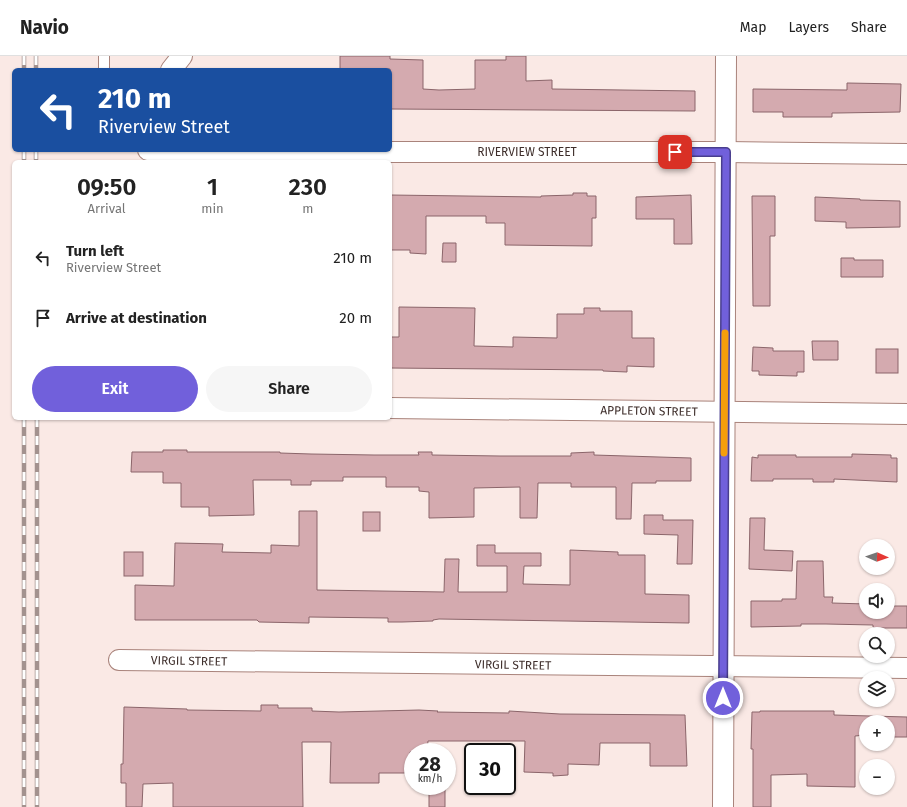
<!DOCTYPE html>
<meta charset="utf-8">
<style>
body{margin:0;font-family:"Fira Sans",sans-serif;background:#f6f6f6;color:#222;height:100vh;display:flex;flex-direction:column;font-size:15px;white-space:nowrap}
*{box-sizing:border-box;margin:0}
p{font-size:13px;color:#767676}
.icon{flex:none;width:22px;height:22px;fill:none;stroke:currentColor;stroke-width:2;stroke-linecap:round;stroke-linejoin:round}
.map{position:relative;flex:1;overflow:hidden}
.drawer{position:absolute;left:12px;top:104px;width:380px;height:260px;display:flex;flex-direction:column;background:#fff;border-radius:6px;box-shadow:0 1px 3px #0004}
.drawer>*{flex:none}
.top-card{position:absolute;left:12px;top:12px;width:380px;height:84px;border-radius:6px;box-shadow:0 1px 3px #0004;background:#1a4fa0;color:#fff;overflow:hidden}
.needle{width:26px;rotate:92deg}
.tools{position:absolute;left:859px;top:483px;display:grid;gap:8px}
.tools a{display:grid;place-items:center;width:36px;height:36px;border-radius:50%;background:#fff;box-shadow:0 1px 3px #0004;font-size:20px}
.speed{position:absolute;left:404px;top:687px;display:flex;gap:8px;font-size:20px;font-weight:700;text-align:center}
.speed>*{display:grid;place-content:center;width:52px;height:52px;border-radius:50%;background:#fff;box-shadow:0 1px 3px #0004;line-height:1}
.speed small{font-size:10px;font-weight:400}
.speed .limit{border:2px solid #111;border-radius:6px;background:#fff;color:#111}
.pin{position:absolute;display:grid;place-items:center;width:34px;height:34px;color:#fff;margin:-17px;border-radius:8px;box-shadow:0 2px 6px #0006}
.me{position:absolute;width:44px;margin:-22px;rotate:0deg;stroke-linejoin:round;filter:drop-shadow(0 0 3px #0008)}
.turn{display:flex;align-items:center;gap:14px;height:84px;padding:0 20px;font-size:18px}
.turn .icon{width:52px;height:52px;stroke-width:2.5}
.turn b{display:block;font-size:28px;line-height:34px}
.eta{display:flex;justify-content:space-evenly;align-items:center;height:68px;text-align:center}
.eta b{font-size:24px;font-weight:600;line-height:28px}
.action{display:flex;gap:8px;margin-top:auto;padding:8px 20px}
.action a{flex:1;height:46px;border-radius:24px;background:#7160db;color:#fff;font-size:16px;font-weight:600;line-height:46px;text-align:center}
.action a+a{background:#f6f6f6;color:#222}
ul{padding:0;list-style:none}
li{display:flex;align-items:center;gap:12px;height:60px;padding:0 20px}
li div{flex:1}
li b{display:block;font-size:15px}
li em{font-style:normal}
header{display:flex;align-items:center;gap:24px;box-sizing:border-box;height:56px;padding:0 20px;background:#fff;border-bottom:1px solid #e0e0e0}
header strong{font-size:19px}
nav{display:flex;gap:22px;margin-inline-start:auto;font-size:14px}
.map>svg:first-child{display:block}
</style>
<header>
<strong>Navio</strong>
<nav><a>Map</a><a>Layers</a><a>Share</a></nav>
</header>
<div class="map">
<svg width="907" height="751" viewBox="0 0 907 751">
<rect width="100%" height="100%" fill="#fae9e5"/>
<g fill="#d4aaaf" stroke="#8b656a">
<polygon points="340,0 390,0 390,3 423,4 423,33 439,34 475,33 475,4 506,4 506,0 526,0 526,25 552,24 552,33 695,35 695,55 390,53 390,13 340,13"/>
<polygon points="847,27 901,28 900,56 837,57 832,57 832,61 783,61 783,56 753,56 753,33 847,34"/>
<polygon points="573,137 587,137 587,140 596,140 596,162 592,162 592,190 505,189 505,167 486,167 486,160 426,160 426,198 410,197 410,194 390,194 390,139 541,141 541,140 573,139"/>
<polygon points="691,139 692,188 674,188 674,163 636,163 636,141"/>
<polygon points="752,140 775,140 775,180 770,180 770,250 753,250"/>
<polygon points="815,141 860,143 860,144 900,145 900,171 846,172 846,166 815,165"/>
<polygon points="443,187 456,187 456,206 442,206"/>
<polygon points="841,202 854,202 854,204 883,204 883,221 841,221"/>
<polygon points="399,251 475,252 474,290 513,291 513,281 557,282 557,258 584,258 584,252 600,252 600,255 632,255 632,282 654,282 654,311 627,310 627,316 603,315 603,314 390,312 390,281 399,281"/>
<polygon points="812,285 838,285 838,304 813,304"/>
<polygon points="753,291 773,292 773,295 804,295 804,316 797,316 797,320 759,319 759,315 752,315"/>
<rect x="876" y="293" width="22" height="24"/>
<polygon points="163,394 187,394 187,396 280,396 280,397 311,398 374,399 419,399 418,396 432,396 432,399 500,400 571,400 571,397 594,396 594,399 691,402 691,425 656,425 656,427 632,427 631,463 616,463 616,431 571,431 571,427 538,427 537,462 520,462 520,431 474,432 474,461 429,462 429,436 419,435 419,431 386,431 386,421 343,421 343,425 311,425 311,429 291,429 291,424 253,424 254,459 209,460 209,451 181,451 181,427 163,427 163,416 131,416 132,396 163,396"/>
<polygon points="852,398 891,399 891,402 897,402 897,426 834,423 834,426 813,426 813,423 773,423 773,425 751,425 752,401 758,402 758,399 796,399 796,401 852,401"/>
<polygon points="299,455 317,455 317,534 444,536 445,503 459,503 458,536 507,536 507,510 477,510 477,489 495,489 495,497 541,497 541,510 524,510 523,528 570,529 570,494 618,496 618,499 645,499 645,538 689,539 689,567 439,563 433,564 433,565 402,566 388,566 388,562 309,561 309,567 259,566 257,564 135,564 135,529 174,530 175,487 223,488 222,496 271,497 271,489 299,490"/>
<rect x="363" y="456" width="17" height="19"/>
<polygon points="644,459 663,459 663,464 693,464 692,508 677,508 678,479 644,478"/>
<polygon points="750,462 765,462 764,494 793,495 792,515 749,513"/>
<rect x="124" y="496" width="19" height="24"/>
<polygon points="797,505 823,505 824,541 833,541 832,547 866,548 866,556 888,556 888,550 907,550 907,572 876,572 873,571 873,569 826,568 801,568 801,570 751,571 751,545 782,545 782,543 796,543"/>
<polygon points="261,649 278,649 278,652 312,652 312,655 339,656 419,654 438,655 437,656 509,657 509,655 560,658 685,659 687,710 650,710 650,687 600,687 599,709 568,708 568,719 553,720 553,717 524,716 525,685 428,685 427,696 410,696 410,717 379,717 379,727 330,727 331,686 302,686 303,751 173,751 173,727 143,728 142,751 126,751 126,727 121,727 121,708 123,708 124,651 187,653 187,654 261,655"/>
<polygon points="760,655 834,655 834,659 907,661 907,681 888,681 888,666 866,666 866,679 855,680 855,731 807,730 807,718 771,719 771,751 753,751 753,693 751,693 752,656 760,656"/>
<rect x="429" y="730" width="16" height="21"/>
</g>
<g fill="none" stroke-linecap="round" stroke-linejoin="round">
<defs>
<polyline id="lane" points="104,14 104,0"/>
<g id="street">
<polyline points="171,14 182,0"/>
<polyline points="148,94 166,96 726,96 907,98"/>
<polyline points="390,352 907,358"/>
<polyline points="119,604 907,612"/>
<polyline points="723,751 726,0"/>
</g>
</defs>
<use href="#lane" stroke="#a9837b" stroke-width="12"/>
<use href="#street" stroke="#a9837b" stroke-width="22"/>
<use href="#lane" stroke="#fff" stroke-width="10"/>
<use href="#street" stroke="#fff" stroke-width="20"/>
<defs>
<g id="rail">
<polyline points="24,0 24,14"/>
<polyline points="36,0 36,14"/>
<polyline points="24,94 24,106"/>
<polyline points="36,94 36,106"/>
<polyline points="24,362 24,751"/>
<polyline points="37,362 37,751"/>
</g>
</defs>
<use href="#rail" stroke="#a3928f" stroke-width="4.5"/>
<use href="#rail" stroke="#fff" stroke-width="3" stroke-dasharray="9" stroke-linecap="butt"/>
</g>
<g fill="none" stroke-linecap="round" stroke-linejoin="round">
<defs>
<polyline id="route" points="675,96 726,96 723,642"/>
</defs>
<use href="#route" stroke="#493e8e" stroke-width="10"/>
<use href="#route" stroke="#7160db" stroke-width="7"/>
<polyline stroke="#f59e0b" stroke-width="7" points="724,397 725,277"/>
</g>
<g text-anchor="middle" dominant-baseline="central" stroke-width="3.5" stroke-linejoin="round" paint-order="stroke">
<g font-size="12" fill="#3e2e2b" stroke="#fff">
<text x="527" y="96">RIVERVIEW STREET</text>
<text transform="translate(649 355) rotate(1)">APPLETON STREET</text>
<text transform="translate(189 605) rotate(1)">VIRGIL STREET</text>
<text transform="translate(513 609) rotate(1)">VIRGIL STREET</text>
</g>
</g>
</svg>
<div class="tools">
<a><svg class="needle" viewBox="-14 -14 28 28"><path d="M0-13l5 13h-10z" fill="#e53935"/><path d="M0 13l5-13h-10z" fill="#767676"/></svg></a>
<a><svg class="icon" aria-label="sound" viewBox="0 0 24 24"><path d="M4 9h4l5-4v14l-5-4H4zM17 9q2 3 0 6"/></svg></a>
<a><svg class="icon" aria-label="search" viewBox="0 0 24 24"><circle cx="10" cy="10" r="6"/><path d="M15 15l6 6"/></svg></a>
<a><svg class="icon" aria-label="layers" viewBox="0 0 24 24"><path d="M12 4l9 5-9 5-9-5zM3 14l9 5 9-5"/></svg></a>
<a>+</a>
<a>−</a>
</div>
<div class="speed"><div>28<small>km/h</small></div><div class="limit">30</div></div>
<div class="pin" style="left:675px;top:96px;background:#d93025"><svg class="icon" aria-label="arrive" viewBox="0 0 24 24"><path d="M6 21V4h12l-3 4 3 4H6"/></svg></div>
<svg class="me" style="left:723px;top:642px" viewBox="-20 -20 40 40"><circle r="17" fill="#7160db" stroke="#fff" stroke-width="3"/><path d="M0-11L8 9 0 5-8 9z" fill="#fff"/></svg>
<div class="top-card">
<div class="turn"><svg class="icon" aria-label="left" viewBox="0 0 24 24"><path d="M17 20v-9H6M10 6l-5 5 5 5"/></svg><div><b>210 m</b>Riverview Street</div></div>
</div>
<section class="drawer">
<div class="eta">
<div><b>09:50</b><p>Arrival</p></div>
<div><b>1</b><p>min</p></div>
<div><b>230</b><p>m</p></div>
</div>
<ul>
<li><svg class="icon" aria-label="left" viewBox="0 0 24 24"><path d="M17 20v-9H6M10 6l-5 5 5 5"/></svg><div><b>Turn left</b><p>Riverview Street</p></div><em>210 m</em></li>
<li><svg class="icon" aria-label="arrive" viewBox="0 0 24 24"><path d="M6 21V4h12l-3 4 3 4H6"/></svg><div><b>Arrive at destination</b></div><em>20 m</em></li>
</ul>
<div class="action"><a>Exit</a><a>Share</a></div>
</section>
</div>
